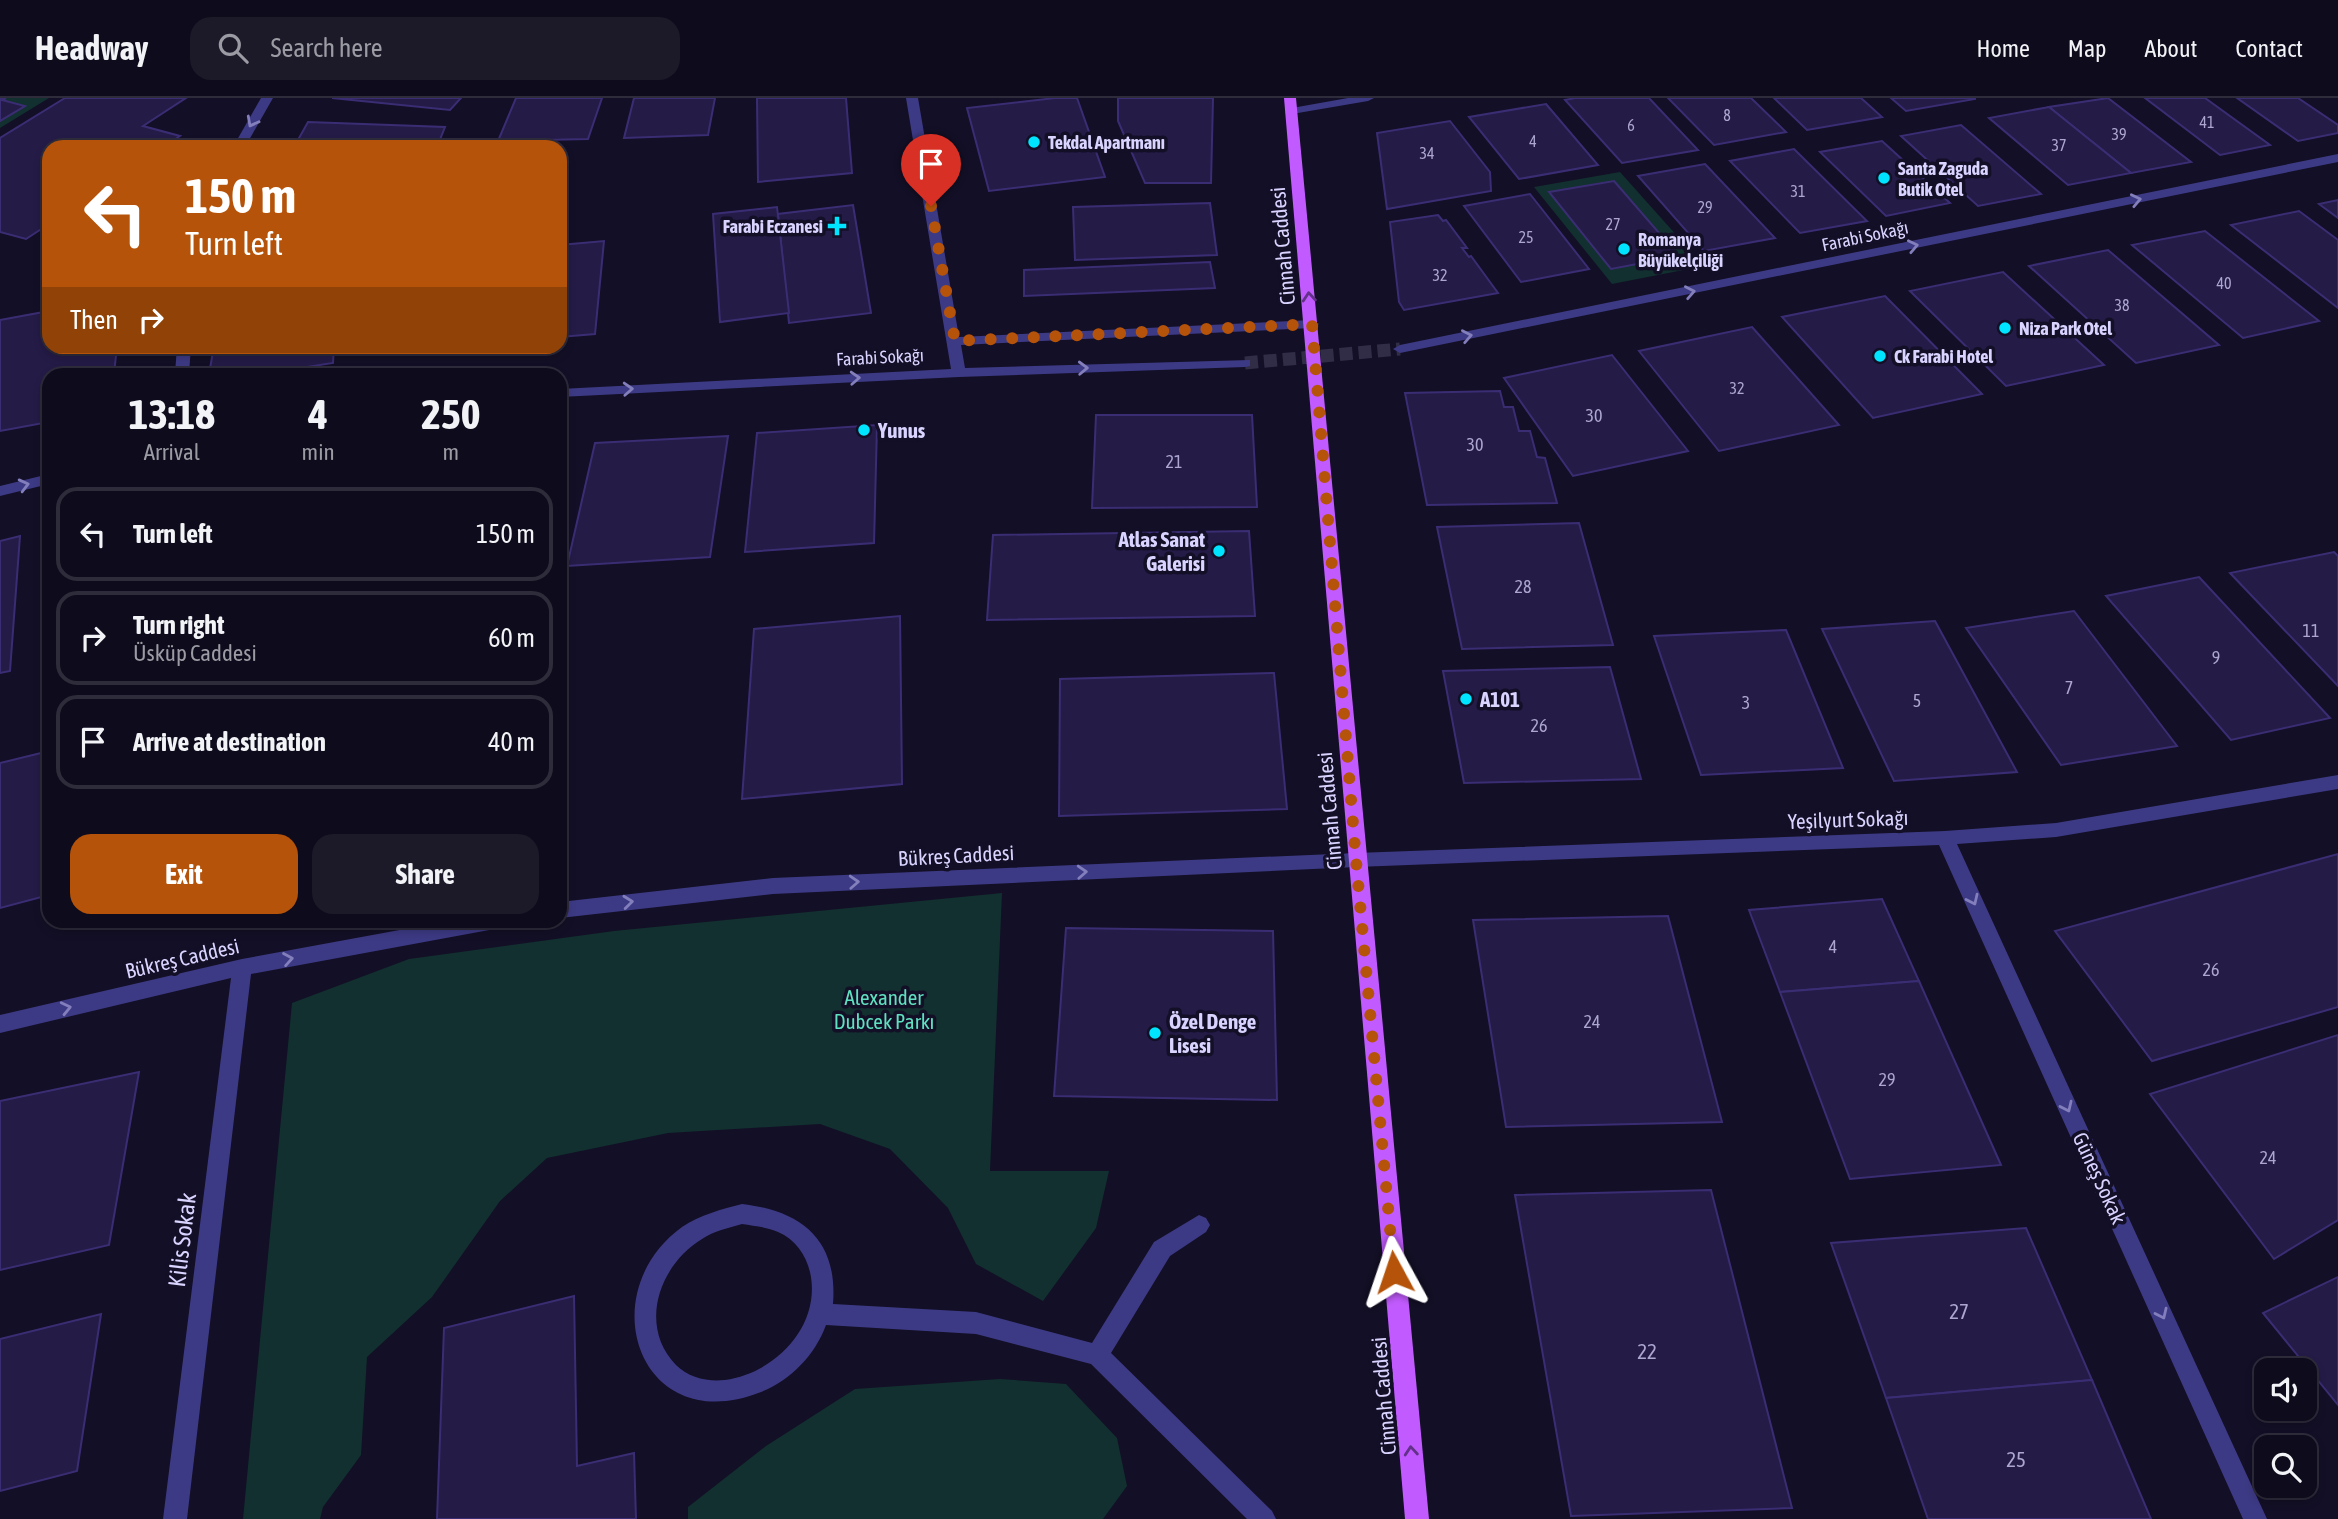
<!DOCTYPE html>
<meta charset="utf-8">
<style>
body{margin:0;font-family:"Asap Condensed",sans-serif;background:#1c1929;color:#f1f3f6;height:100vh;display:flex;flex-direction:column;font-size:26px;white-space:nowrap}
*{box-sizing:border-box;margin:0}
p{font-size:23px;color:#9b9ba3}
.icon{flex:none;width:38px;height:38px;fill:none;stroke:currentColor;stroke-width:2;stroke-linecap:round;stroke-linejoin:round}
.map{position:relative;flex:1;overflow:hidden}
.details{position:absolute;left:42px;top:270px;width:525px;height:560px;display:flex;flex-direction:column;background:#0e0b1c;border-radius:21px;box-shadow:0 4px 10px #0003,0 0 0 2px #2e2b3b}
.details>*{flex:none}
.hud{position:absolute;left:42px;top:42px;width:525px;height:214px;border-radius:21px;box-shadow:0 4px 10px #0003,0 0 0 2px #2e2b3b;background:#b45309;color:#fff;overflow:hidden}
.tools{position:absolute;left:2254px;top:1260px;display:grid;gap:14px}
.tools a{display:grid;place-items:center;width:63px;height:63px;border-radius:14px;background:#0e0b1c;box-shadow:0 4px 10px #0003,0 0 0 2px #2e2b3b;font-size:35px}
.pin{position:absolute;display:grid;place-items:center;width:60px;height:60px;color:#fff;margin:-72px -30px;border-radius:50% 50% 50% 0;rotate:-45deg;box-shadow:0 0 7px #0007}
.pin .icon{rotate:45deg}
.me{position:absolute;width:77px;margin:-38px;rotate:355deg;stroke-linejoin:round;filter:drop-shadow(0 0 5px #0008)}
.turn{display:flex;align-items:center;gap:24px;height:147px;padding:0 28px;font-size:32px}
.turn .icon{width:91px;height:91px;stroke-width:2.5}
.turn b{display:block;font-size:49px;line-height:60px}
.then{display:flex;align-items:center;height:66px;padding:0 28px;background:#0003;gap:14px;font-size:26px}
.eta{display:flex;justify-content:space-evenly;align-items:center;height:119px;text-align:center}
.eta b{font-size:42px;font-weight:700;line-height:49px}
.action{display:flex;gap:14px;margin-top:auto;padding:14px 28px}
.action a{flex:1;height:80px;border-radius:21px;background:#b45309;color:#fff;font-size:28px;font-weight:700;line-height:80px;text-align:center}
.action a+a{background:#1c1929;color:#f1f3f6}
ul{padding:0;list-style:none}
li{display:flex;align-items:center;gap:21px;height:94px;margin:0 14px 10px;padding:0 14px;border:4px solid #2e2b3b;border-radius:21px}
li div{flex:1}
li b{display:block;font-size:26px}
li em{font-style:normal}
header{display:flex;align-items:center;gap:42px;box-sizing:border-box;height:98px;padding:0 35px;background:#0e0b1c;border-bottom:2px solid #2e2b3b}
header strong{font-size:33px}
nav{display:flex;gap:38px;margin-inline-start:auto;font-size:24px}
.search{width:490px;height:63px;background:#1c1929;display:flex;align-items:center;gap:18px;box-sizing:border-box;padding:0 24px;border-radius:21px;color:#9b9ba3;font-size:26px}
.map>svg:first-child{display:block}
</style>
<header>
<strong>Headway</strong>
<div class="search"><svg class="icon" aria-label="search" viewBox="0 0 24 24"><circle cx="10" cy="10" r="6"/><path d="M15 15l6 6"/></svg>Search here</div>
<nav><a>Home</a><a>Map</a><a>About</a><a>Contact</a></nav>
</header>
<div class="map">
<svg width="2338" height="1421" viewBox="0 0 2338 1421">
<rect width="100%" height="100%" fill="#130f26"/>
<g fill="#12302f">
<polygon points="0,0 49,0 0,30"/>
<polygon points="1620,74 1704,168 1612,186 1534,89"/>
<polygon points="1002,795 990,1073 1109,1073 1096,1130 1043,1203 976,1166 948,1110 890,1051 820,1026 668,1035 547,1060 500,1103 432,1199 367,1259 361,1357 323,1409 320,1421 243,1421 292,905 409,861 614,833"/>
<polygon points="1000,1281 1066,1286 1117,1340 1127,1388 1103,1421 688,1421 688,1409 766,1348 855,1291"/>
</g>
<g fill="#241b47" stroke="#3b2d73" stroke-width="2">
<polygon points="0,0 6,0 2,2 25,8 0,23"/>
<polygon points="65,0 186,0 143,28 180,38 163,49 49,49 49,126 26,141 0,134 0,40"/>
<polygon points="332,0 461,0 450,12"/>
<polygon points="516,0 602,0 588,41 498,43"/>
<polygon points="634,0 715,0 708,37 624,40"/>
<polygon points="757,0 846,0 852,75 758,84"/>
<polygon points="1055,0 1077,0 1105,79 989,93 967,10"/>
<polygon points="1118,0 1213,0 1211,85 1145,85 1118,23"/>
<polygon points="1575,0 1649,0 1698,52 1622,65 1565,2"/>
<polygon points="1668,0 1751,0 1786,34 1714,47"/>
<polygon points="1774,0 1861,0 1882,19 1807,32"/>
<polygon points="1891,0 1975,0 1975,1 1906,13"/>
<polygon points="2108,0 2191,64 2131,75 2049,9"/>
<polygon points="2145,0 2205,0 2270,47 2220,57"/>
<polygon points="2237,0 2298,0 2338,27 2338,35 2298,43"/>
<polygon points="1546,6 1598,67 1519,81 1469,19"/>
<polygon points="2049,9 2131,75 2068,87 1989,20"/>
<polygon points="1450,23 1490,74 1491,93 1387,111 1377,35"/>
<polygon points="308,24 445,29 437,49 294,49"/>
<polygon points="1961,27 2041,96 1978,108 1901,38"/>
<polygon points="1882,43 1950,105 1886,118 1820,54"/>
<polygon points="1794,51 1867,123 1800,135 1730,63"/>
<polygon points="1705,66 1775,140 1704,153 1638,78"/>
<polygon points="1614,83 1679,158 1611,171 1549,94"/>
<polygon points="1530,96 1589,171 1521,184 1464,108"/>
<polygon points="2338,102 2338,120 2319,106"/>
<polygon points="1210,105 1217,157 1075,162 1073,109"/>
<polygon points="853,107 871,215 789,225 778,116"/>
<polygon points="777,109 789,215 720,224 713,116"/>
<polygon points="2299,113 2338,142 2338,210 2231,127"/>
<polygon points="1438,117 1443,123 1446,122 1467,150 1462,150 1469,159 1471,158 1498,195 1404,212 1399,204 1390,124"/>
<polygon points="2205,133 2319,223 2243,240 2132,147"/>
<polygon points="604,143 595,236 560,239 560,147"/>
<polygon points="2108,152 2219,247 2136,265 2029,168"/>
<polygon points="1210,164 1215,190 1024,198 1024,172"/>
<polygon points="2003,174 2104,267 2006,288 1910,193"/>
<polygon points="1885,198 1982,296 1873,320 1782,219"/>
<polygon points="49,213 49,248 117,248 114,276 49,276 49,324 0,333 0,222"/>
<polygon points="1752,229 1839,327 1719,353 1639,253"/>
<polygon points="214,248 334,248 333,265 262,276 209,276"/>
<polygon points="365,248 418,248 363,255"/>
<polygon points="1612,257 1688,353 1573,378 1504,280"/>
<polygon points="1500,293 1504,309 1513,309 1519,333 1530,333 1537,359 1545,360 1557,405 1427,407 1405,295"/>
<polygon points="1096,317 1252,317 1257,409 1092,410"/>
<polygon points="877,327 874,445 745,454 757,335"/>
<polygon points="728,338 710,459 567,468 595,345"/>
<polygon points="1579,425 1613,547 1462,551 1437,429"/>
<polygon points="1249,433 1255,518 987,522 993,437"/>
<polygon points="20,438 10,573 0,575 0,443"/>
<polygon points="2334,454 2338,458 2338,588 2230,475"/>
<polygon points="2199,479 2330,620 2231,642 2106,498"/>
<polygon points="2074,513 2177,648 2061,667 1966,530"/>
<polygon points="900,518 902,686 742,701 754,531"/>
<polygon points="1935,523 2017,674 1894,683 1822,531"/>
<polygon points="1786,532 1843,670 1701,677 1654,538"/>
<polygon points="1610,569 1641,681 1464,685 1443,573"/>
<polygon points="1274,575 1287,711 1059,718 1060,581"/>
<polygon points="49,653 49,797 0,810 0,665"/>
<polygon points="2338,756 2338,909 2152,963 2055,833"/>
<polygon points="1882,801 1919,883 1780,894 1749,812"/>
<polygon points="1668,818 1722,1024 1506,1029 1473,822"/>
<polygon points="1066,830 1273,833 1277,1002 1054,998"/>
<polygon points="1919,883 2001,1067 1850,1081 1780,894"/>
<polygon points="2338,937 2338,1122 2274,1161 2150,996"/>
<polygon points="139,974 109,1147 0,1172 0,1003"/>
<polygon points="1711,1092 1792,1410 1571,1418 1515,1097"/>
<polygon points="2026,1130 2092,1282 1886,1300 1831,1145"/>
<polygon points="2338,1179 2338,1307 2263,1215"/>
<polygon points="574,1198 577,1368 634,1355 636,1421 437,1421 444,1230"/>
<polygon points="101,1216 77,1373 0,1393 0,1241"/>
<polygon points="2092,1282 2151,1421 1928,1421 1886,1300"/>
</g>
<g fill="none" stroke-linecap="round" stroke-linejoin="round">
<polyline stroke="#312d47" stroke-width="13" stroke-dasharray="13 6" stroke-linecap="butt" points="1245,265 1400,251"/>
<path fill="#3d3a85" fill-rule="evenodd" d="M742,1106C802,1113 838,1142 833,1206L976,1214L1092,1245L1154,1144L1199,1117L1206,1120L1210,1127L1206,1134L1170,1158L1111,1255L1272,1413L1276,1421H1247L1091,1266L976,1236L826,1227C815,1257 791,1282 761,1294C640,1342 590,1196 682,1129C700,1117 722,1111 742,1106ZM742,1126C754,1128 767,1129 778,1134C795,1141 806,1157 810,1174C822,1227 776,1275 725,1282C708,1284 689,1280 676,1267C638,1228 659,1167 702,1141C714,1133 728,1130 742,1126Z"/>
<g fill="#3d3a85" fill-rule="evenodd">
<polygon points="261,0 273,0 245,49 233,49"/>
<polygon points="906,0 918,0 959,239 1312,222 1319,226 1312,230 961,247 965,270 1250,262 1250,268 1245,269 959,279 560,299 560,291 951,271"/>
<polygon points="1348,0 1374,0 1368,3 1292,16 1286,13 1292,10"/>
<polygon points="2338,56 2338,64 1400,255 1393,251 1400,247"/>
<polygon points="177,248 191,248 189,276 175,276"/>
<polygon points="49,376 49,386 0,398 0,388"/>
<polygon points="2338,677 2338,691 2056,739 1957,746 2267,1421 2243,1421 1939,747 1356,769 773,796 560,820 560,804 773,780 1356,755 1945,733 2056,725"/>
<polygon points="454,822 509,822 507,828 500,830 251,876 187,1421 163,1421 231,880 0,935 0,917 242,861"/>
</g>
<polygon fill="#c25bff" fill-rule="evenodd" points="1284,0 1296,0 1429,1421 1405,1421"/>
</g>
<defs><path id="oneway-chevron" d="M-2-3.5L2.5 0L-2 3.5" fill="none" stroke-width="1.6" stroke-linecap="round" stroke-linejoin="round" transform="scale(1.75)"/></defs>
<g stroke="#837fbc">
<use href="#oneway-chevron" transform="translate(252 24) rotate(118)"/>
<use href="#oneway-chevron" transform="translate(2136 102) rotate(-12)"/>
<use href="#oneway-chevron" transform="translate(1913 148) rotate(-12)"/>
<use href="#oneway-chevron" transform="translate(1690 194) rotate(-11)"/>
<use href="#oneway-chevron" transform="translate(1467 238) rotate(-11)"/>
<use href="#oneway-chevron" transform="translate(1083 270) rotate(-2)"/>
<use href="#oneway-chevron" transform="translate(855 280) rotate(-3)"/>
<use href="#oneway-chevron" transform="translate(628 291) rotate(-3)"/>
<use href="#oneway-chevron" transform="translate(24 387) rotate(-14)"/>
<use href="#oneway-chevron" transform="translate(1082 774) rotate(-3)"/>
<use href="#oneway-chevron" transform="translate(854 784) rotate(-3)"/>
<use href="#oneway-chevron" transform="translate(1973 802) rotate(65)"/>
<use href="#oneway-chevron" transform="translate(628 804) rotate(-6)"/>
<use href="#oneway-chevron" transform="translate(288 861) rotate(-10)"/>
<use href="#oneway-chevron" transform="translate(66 910) rotate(-13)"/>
<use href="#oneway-chevron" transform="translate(2067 1009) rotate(65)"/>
<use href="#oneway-chevron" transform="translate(2162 1216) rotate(65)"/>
</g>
<g stroke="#623188">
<use href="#oneway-chevron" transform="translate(1309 199) rotate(-95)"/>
<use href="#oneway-chevron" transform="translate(1411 1353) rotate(-95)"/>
</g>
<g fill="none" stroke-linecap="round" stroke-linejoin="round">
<polyline stroke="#b45309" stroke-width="12" stroke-dasharray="0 21.6" points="931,108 955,243 1312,226 1356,762 1394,1174"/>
</g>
<g fill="#00e5ff" stroke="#130f26" stroke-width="2.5">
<circle cx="1034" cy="44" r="7"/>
<circle cx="1884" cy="80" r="7"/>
<path d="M833.5 117.5h7v7h7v7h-7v7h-7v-7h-7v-7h7z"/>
<circle cx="1624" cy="151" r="7"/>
<circle cx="2005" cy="230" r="7"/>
<circle cx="1880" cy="258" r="7"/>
<circle cx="864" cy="332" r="7"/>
<circle cx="1219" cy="453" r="7"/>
<circle cx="1466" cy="601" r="7"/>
<circle cx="1155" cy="935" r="7"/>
</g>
<g text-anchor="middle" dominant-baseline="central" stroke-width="7" stroke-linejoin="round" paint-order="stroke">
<g font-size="16" fill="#aca6d1">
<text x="1727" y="17">8</text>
<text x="2207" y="24">41</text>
<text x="1631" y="27">6</text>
<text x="2119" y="36">39</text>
<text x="1533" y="43">4</text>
<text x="2059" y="47">37</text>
<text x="1427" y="55">34</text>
<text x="1798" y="93">31</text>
<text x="1705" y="109">29</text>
<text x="1613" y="126">27</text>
<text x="1526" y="139">25</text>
<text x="1440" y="177">32</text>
<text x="2224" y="185">40</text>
<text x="2122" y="207">38</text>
<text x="1737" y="290">32</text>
</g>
<g font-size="18" font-weight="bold" fill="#d9d4ff" stroke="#130f26" text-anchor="start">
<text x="1048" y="44">Tekdal Apartmanı</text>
<text x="1898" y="70">Santa Zaguda<tspan x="1898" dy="21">Butik Otel</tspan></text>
<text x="823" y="128" text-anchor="end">Farabi Eczanesi</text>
<text x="1638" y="141">Romanya<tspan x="1638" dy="21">Büyükelçiliği</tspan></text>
<text x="2019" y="230">Niza Park Otel</text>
<text x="1894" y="258">Ck Farabi Hotel</text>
</g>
<g font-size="18" fill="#d9d4ff" stroke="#130f26">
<text transform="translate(1865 138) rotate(-12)">Farabi Sokağı</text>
<text transform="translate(880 259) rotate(-3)">Farabi Sokağı</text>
</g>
<g font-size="18" fill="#aca6d1">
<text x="1594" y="317">30</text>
<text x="1475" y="346">30</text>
<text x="1174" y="363">21</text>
<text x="1523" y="488">28</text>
<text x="2311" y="532">11</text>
<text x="2216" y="559">9</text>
<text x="2069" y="589">7</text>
<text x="1917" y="602">5</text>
<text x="1746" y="604">3</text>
<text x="1539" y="627">26</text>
<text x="1833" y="848">4</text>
<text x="2211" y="871">26</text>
<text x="1592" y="923">24</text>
<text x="1887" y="981">29</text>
<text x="2268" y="1059">24</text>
</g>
<g font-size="21" fill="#d9d4ff" stroke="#130f26">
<text transform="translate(1282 148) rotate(-95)">Cinnah Caddesi</text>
<text transform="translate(1329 713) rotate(-95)">Cinnah Caddesi</text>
<text transform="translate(1848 721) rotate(-2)">Yeşilyurt Sokağı</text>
<text transform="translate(956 757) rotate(-3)">Bükreş Caddesi</text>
<text transform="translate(182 860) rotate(-13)">Bükreş Caddesi</text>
<text transform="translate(2100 1080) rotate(65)">Güneş Sokak</text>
<text transform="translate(1383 1298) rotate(-95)">Cinnah Caddesi</text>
</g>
<g font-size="21" font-weight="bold" fill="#d9d4ff" stroke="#130f26" text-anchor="start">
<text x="878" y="332">Yunus</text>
<text x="1205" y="441" text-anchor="end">Atlas Sanat<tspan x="1205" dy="24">Galerisi</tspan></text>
<text x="1480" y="601">A101</text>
<text x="1169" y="923">Özel Denge<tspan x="1169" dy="24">Lisesi</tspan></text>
</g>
<g font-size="21" fill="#5fe0c0" stroke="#130f26">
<text x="884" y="899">Alexander<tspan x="884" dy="24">Dubcek Parkı</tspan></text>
</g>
<g font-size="21" fill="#aca6d1">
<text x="1959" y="1213">27</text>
<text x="1647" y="1253">22</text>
<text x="2016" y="1361">25</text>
</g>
<g font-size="24" fill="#d9d4ff" stroke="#130f26">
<text transform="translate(182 1142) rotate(-83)">Kilis Sokak</text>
</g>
</g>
</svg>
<div class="tools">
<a><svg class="icon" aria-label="sound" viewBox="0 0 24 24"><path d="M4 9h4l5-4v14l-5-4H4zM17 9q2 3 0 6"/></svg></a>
<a><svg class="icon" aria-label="search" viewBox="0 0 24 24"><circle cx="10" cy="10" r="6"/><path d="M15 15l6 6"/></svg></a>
</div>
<div class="pin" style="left:931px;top:108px;background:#d93025"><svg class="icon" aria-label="arrive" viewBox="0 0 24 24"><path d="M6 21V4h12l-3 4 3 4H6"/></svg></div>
<svg class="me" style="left:1394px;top:1174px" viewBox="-20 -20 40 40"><path d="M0-17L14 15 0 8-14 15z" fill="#b45309" stroke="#fff" stroke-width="4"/></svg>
<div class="hud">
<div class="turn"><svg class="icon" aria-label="left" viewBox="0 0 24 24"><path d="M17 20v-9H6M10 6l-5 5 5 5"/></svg><div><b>150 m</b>Turn left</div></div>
<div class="then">Then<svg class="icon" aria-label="right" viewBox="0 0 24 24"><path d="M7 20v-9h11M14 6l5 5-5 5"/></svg></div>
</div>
<section class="details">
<div class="eta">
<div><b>13:18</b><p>Arrival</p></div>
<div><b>4</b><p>min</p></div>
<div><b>250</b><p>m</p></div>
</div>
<ul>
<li><svg class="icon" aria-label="left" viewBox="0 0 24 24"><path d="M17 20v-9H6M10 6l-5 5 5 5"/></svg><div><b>Turn left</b></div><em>150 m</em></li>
<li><svg class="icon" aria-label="right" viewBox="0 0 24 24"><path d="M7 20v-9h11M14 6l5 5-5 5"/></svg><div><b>Turn right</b><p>Üsküp Caddesi</p></div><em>60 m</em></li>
<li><svg class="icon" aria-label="arrive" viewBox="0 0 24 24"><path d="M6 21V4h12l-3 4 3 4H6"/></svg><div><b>Arrive at destination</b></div><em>40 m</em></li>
</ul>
<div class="action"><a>Exit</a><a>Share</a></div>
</section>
</div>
